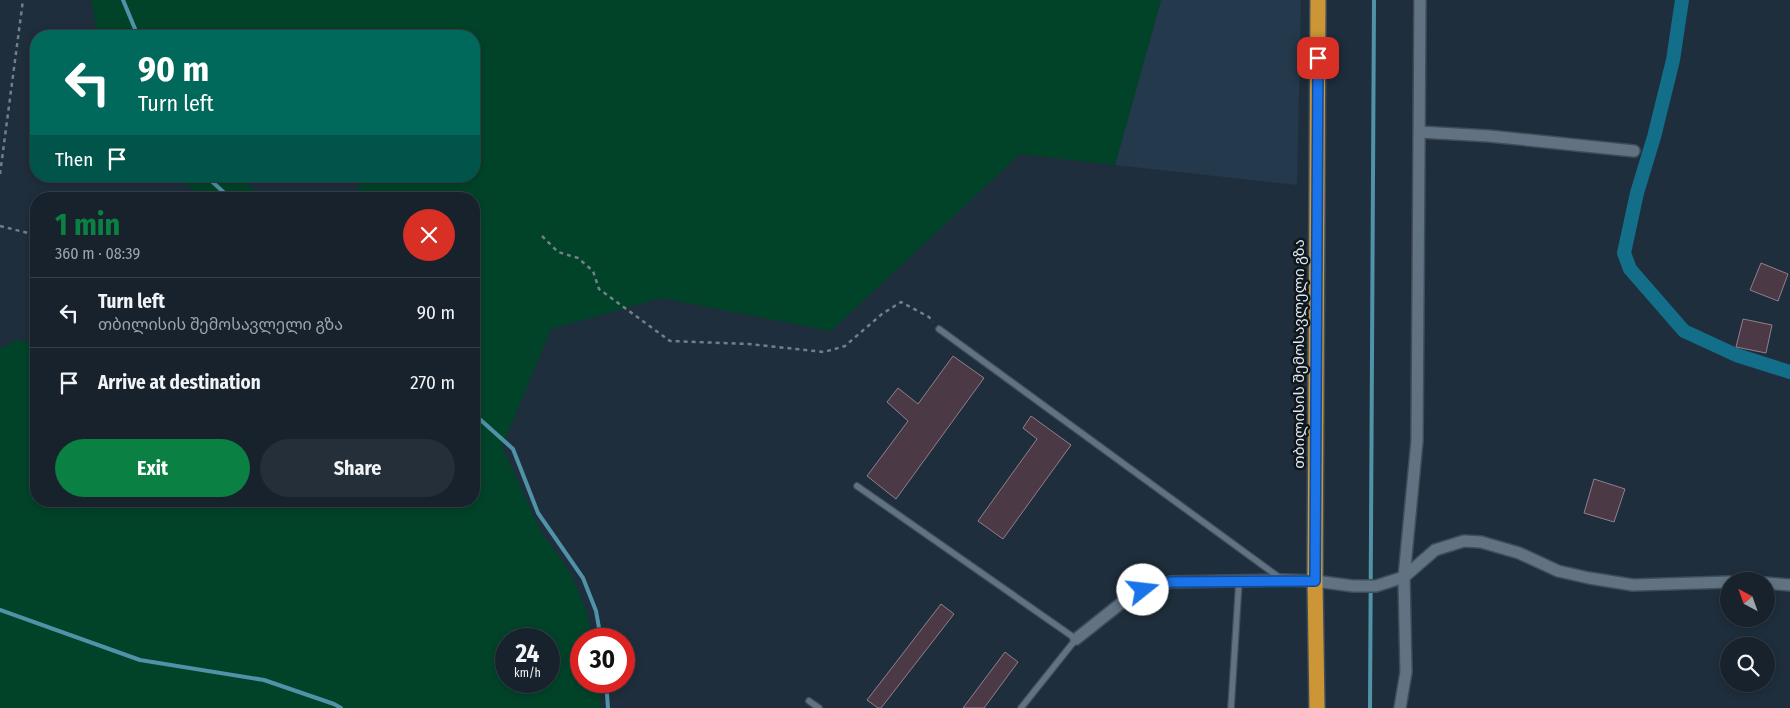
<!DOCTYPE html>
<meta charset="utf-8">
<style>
body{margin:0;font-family:"Fira Sans Condensed","Noto Sans Georgian",sans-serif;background:#242f39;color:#f1f3f6;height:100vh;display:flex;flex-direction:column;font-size:19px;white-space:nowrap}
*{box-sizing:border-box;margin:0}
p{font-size:16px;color:#9ea4aa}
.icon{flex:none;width:28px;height:28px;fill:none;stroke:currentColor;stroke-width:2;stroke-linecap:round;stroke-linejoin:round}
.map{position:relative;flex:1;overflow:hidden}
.panel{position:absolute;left:30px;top:192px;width:450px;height:315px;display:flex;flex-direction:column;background:#17222d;border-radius:20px;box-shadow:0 2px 8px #0003,0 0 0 1px #363f49}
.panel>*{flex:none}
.top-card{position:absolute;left:30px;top:30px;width:450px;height:152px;border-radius:20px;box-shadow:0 2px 8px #0003,0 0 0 1px #363f49;background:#00695c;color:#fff;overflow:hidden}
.needle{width:32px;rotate:319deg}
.controls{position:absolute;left:1720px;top:572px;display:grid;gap:10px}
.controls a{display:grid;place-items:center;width:55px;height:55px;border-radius:50%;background:#17222d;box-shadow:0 2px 8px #0003,0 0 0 1px #363f49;font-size:25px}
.speed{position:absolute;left:495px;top:628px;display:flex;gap:10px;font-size:25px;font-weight:700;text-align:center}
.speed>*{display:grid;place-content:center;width:65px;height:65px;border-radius:50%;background:#17222d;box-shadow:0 2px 8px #0003,0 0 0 1px #363f49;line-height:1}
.speed small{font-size:12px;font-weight:400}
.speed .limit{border:8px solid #d22;background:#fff;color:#111}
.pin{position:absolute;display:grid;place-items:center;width:42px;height:42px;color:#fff;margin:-21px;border-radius:10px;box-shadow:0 2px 8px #0006}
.me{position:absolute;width:55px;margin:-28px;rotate:74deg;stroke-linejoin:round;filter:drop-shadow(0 0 4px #0008)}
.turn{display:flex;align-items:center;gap:18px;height:105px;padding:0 25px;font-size:22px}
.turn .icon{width:65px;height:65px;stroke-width:2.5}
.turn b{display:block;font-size:35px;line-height:42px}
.then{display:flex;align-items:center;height:48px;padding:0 25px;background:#0003;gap:10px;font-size:19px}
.round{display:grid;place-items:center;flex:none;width:52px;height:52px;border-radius:26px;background:#242f39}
.head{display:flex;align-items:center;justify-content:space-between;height:85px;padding:0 25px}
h1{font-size:30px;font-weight:700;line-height:38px;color:#0b8043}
.cta{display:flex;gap:10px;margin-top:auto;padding:10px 25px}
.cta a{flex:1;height:58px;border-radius:30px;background:#0b8043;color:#fff;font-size:20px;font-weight:700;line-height:58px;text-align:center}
.cta a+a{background:#242f39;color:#f1f3f6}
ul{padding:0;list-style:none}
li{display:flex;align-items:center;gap:15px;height:70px;padding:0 25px;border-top:1px solid #363f49}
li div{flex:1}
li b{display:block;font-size:19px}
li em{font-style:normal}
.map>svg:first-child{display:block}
</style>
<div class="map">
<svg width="1790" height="708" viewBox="0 0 1790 708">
<rect width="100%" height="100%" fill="#1f2e3c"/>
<polygon fill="#24394b" points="1161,0 1301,0 1297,185 1115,165"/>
<g fill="#004329" fill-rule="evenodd">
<path d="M91,0H1161L1115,165L1020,154L831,331L661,298L551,329L502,447L543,535L569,570L587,612L592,639H581V681H601V708H0V349L17,340L36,344V501H307L322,505L323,501H474V199H356L361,176H474V36H98ZM506,639H549V681H506Z"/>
<polygon points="176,176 246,176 245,183 266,199 204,199"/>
</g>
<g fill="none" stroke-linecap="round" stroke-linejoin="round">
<g stroke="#5093a8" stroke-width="4">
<polyline points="123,0 138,36"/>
<polyline points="206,176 231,199"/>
<polyline points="474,414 513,449 538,513 583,578 596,611 601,639"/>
<polyline points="0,610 140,660 264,680 334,704 341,708"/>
<polyline points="606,681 608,708"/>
<polyline points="1370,708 1374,0"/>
</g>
<polyline stroke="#126e89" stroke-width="14" points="1682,0 1673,60 1654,137 1637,193 1624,253 1630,269 1684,331 1736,355 1790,372"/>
</g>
<g fill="#4b3946" stroke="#937e8d">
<polygon points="1761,263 1788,274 1778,301 1750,290"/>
<polygon points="1743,319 1772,325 1766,353 1736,347"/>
<polygon points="953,356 984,378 896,499 867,476 908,421 887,402 898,388 918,404"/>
<polygon points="1031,416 1071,445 1003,539 978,521 1037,439 1023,428"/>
<polygon points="1594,479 1625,489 1614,522 1584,513"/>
<polygon points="941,604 954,614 881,708 878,708 867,700"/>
<polygon points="1005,652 1018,662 984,708 963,708"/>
</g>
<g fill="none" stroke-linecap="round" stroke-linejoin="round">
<defs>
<g id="lane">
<polyline points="939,329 1280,578"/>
<polyline points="857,486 1076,639 1021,708"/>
<polyline points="809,701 819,708"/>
<polyline points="1231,708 1239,581"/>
</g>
<g id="street">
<polyline points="1420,132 1489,136 1634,151"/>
<polyline points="1766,583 1790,585"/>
<polyline points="1076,639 1120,604 1143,590 1171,582 1283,580 1315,581 1353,586 1376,586 1404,577 1435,550 1464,541 1481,542 1519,553 1558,571 1589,578 1633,585 1729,582"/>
<polyline points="1400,708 1406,672 1404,577 1417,441 1420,0"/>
</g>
<polyline id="highway" points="1317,708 1315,581 1318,0"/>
</defs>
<use href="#lane" stroke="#404d59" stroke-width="8"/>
<use href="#street" stroke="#404d59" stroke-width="14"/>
<use href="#highway" stroke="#404d59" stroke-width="18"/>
<g stroke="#727f8b" stroke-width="2.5" stroke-dasharray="4 4" stroke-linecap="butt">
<polyline points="0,174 23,0"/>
<polyline points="0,226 36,235"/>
<polyline points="542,236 558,252 578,258 593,271 599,289 670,341 749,344 824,352 845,346 882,314 901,302 929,317 933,322"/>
</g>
<use href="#lane" stroke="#617383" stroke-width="5.5"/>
<use href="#street" stroke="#617383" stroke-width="11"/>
<use href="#highway" stroke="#cc9637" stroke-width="15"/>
</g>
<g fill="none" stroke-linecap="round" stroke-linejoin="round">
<defs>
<polyline id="route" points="1143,590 1171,582 1315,581 1318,58"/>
</defs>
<use href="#route" stroke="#114b97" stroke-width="12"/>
<use href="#route" stroke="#1a73e8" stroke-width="9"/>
</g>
<g text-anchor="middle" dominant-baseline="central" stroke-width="5" stroke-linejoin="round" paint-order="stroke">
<g font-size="15" fill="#dfe8f2" stroke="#0f161c">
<text transform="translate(1299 354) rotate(-90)">თბილისის შემოსავლელი გზა</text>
</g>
</g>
</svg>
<div class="controls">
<a><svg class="needle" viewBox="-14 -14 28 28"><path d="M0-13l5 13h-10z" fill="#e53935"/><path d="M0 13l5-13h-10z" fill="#9ea4aa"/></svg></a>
<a><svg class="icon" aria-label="search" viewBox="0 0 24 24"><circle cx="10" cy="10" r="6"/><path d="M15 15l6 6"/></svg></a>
</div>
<div class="speed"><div>24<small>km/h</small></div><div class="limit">30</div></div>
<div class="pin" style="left:1318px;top:58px;background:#d93025"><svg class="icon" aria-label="arrive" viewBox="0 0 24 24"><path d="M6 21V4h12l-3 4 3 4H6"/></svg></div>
<svg class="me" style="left:1143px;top:590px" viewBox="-20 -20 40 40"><circle r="19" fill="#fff"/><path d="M0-13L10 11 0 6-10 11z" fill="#1a73e8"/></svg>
<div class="top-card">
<div class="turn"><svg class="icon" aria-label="left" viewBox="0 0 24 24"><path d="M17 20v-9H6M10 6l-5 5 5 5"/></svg><div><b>90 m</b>Turn left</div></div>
<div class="then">Then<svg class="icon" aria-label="arrive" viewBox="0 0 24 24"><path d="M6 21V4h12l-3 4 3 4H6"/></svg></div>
</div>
<section class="panel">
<div class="head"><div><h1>1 min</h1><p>360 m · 08:39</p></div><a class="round" style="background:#d93025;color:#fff"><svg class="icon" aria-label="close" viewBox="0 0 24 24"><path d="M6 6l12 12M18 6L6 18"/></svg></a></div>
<ul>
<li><svg class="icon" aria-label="left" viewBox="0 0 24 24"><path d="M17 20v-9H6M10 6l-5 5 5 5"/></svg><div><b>Turn left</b><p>თბილისის შემოსავლელი გზა</p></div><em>90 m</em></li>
<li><svg class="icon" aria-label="arrive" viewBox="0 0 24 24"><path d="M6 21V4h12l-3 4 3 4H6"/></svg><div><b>Arrive at destination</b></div><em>270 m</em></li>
</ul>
<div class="cta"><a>Exit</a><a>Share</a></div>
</section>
</div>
